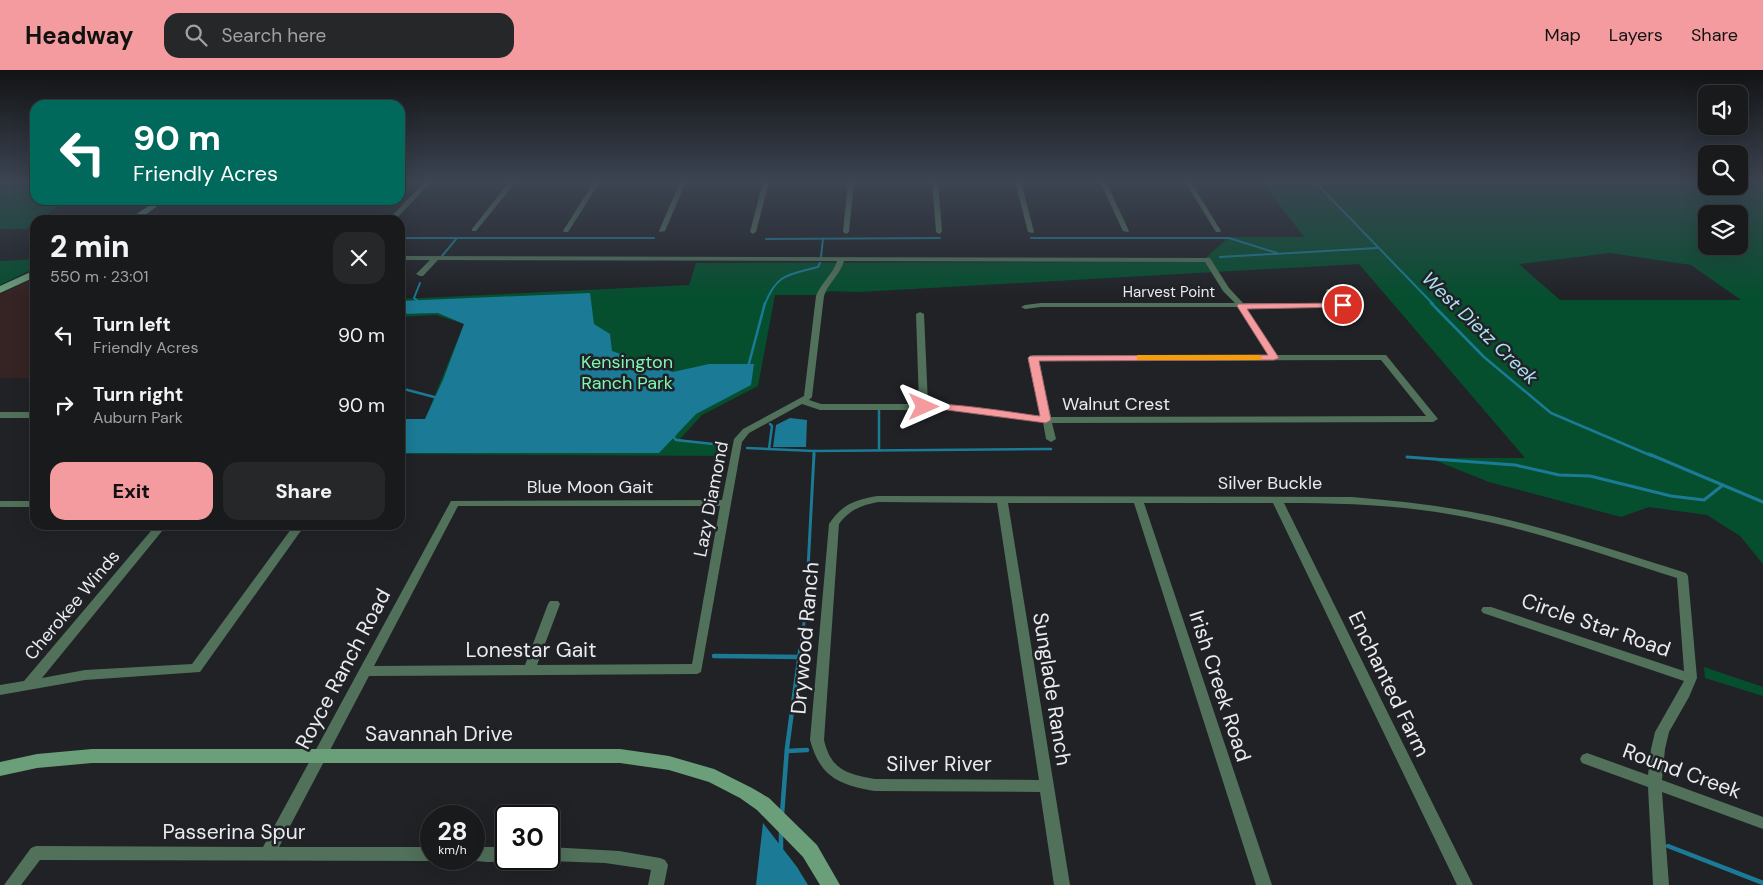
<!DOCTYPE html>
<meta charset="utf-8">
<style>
body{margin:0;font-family:"DM Sans",sans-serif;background:#252729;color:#f1f3f6;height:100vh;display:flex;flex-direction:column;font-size:19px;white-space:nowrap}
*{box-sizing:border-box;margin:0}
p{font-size:16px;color:#9fa1a3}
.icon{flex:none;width:28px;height:28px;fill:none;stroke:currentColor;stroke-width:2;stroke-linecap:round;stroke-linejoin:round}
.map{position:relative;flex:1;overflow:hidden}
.drawer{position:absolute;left:30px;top:145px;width:375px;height:315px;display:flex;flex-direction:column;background:#181a1c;border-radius:15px;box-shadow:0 5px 20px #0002,0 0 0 1px #36383b}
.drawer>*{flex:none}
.top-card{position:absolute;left:30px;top:30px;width:375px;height:105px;border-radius:15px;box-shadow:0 5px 20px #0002,0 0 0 1px #36383b;background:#00695c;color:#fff;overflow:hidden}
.buttons{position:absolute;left:1698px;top:15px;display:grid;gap:10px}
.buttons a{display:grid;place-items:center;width:50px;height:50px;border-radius:10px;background:#181a1c;box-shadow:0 5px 20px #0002,0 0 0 1px #36383b;font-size:25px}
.speed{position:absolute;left:420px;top:735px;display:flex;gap:10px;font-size:25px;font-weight:700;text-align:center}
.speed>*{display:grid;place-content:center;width:65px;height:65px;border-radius:50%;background:#181a1c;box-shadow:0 5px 20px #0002,0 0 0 1px #36383b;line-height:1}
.speed small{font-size:12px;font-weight:400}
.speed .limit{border:2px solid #111;border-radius:8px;background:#fff;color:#111}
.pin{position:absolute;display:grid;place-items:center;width:42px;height:42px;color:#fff;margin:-21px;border:2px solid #fff;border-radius:50%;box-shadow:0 1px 5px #0007}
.me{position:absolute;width:55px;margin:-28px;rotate:90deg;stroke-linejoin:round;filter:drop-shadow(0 0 4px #0008)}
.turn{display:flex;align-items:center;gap:18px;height:105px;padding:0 20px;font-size:22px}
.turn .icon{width:65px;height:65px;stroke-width:2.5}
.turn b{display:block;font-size:35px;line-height:42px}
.round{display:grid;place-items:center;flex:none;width:52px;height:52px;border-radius:15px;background:#252729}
.summary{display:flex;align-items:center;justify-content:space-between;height:85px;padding:0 20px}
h1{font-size:30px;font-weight:800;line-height:38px}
.cta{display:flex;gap:10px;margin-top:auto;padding:10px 20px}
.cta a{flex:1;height:58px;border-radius:15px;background:#f49b9f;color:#111;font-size:20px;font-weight:800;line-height:58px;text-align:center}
.cta a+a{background:#252729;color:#f1f3f6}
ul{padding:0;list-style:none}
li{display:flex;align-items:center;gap:15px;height:70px;padding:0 20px}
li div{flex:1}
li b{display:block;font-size:19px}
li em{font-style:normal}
header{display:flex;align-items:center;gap:30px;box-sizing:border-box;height:70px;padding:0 25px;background:#f49b9f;color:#111}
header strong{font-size:24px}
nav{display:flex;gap:28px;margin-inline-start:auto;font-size:18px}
.search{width:350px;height:45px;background:#252729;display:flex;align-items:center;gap:12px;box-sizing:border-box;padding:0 18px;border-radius:15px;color:#9fa1a3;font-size:19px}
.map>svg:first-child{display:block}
</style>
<header>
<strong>Headway</strong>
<div class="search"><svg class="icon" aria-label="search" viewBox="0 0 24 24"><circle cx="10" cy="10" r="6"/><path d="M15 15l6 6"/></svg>Search here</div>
<nav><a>Map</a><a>Layers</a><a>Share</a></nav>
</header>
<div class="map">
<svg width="1763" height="815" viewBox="0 0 1763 815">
<rect width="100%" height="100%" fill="#202226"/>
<polygon fill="#362324" points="35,207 35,308 0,308 0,224"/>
<g fill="#054f2f" fill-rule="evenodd">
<polygon points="0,112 35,112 35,130 67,130 39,150 35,150 35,153 27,159 0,159"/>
<path d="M1262,112H1706V116H1739V112H1763V494L1740,466L1707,445L1649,437L1621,447L1489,412L1429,388H1525L1359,194L858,222L831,221L815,225H775L758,316L702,345L680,369L728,378L726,386L400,384V349H425L464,254L436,245L400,247V229L689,215L696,193L1201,192L1229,167H1304ZM1706,144H1739V176H1706ZM1610,183L1691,195L1741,230H1560L1519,194Z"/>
<polygon points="35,189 35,198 0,215 0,191"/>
<polygon points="1704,597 1763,617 1763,626 1705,608"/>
</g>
<g fill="#1b7b96">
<polygon points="590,223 594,254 610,264 612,281 673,302 709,294 754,294 751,315 696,344 659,383 400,383 400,349 425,349 443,310 464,254 438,243 400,244 400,231"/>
<polygon points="790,348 807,350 806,377 773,377 776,355"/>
<polygon points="763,753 797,797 808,815 756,815"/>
</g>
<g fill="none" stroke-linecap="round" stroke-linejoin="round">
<g stroke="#1b7b96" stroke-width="2">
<polyline points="1315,112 1433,234"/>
<polyline points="404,168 654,168"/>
<polyline points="1031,168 1229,168 1277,183"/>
<polyline points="766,169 940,168"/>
<polyline points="442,186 457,168"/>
<polyline points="821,187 823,169"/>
<polyline points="1220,187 1377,178"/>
<polyline points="419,232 414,228 420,213"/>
<path d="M765,234C777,203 789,205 818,197L820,193"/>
</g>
<g stroke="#1b7b96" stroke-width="2.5">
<polyline points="1431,233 1484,287 1551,343 1652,386"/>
<polyline points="748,297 765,233"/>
<polyline points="400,318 438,328"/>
<polyline points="879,341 879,380"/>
<polyline points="672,365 676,370 723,375"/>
<polyline points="747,378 814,381 814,386"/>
<polyline points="769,379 772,356 770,354"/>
<polyline points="814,381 1051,379"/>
</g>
<g stroke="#1b7b96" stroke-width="3">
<polyline points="1649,384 1763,432"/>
<polyline points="1407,387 1515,395 1559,405 1590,406 1671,426 1704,430 1723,415"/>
<polyline points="801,576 806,537 814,384"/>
</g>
<g stroke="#1b7b96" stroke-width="4.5">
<polyline points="714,586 800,587"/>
<polyline points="787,681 807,680"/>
<polyline points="782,744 787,678 801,575"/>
<polyline points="781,762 781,779"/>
<polyline points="1668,776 1763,813"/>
</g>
<g fill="#51715a" fill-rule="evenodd">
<polygon points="424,112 431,112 395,150 388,150"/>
<polygon points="509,112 516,112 476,161 472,161 472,159"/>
<polygon points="594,112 600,112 568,162 564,162 563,161"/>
<polygon points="680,112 686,112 665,161 660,162 659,161"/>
<polygon points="763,112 769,112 756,162 753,164 750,162"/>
<polygon points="848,112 854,112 849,162 846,164 843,162"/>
<polygon points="932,112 938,112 942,162 939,164 936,162"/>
<polygon points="1015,112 1021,112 1034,162 1033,163 1028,162"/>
<polygon points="1100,112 1106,112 1129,161 1128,162 1123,161"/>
<polygon points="1185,112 1191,112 1221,161 1220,162 1216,162"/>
<path d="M400,186L1207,188H1210L1229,218L1243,233H1337L1326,221L1327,219H1333L1346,233V237H1246L1277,285H1386L1438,349L1433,352L1052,353L1056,369L1051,372L1046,369L1043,352L947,340H820L802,334L749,363L742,372L701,602L697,604L369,606L279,777H431V789H436L431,791L40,790L21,815H4L31,778L36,776L263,777L451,431L722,430L734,369L743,359L804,326L816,226C821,213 833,204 837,191L438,190L423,206H420L416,204L430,190H400ZM844,191L1205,192L1223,221L1235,233H1041L1025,235L1021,237L1025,239L1041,237H1238L1268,285H1033L1029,288L1041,347L947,334H928L924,244L920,242L916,244L919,334H821L809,330L812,327L824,226C828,213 840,205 844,191ZM1381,290L1426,346L1051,347L1038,291ZM458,436H720L692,594L537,595L560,534L558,531H550L548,534L525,595L374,596Z"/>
<rect x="0" y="342" width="35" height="6"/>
<path d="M878,426L1352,427C1399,431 1446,436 1492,446C1558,461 1622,483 1686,503L1688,506L1697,608L1689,627L1669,662L1665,679L1662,710L1763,747V759L1662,722L1669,815H1653L1648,717L1582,693L1580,689L1582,685L1587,683L1648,705L1651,679L1655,662L1684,611L1483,543L1481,540L1483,537H1491L1684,601L1677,508C1607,486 1537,461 1465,447C1404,435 1346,433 1284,433L1473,815H1457L1273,433H1144L1272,815H1256L1134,433H1008L1070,815H1054L1040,722L875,721C839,715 820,707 810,670L829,454C841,435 856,429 878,426ZM878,432L997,433L1039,710L875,709C847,704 831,700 824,670L839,454C849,440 862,435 878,432Z"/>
<rect x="0" y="431" width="35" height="6"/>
<polygon points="156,455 167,455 42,608 85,600 192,594 294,455 305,455 200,602 85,610 0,625 0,615 24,611"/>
<path d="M474,777H506V789H511C501,793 479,793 469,789H474Z"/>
<polygon points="549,777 619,781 660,788 665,790 668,795 664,815 648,815 651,800 646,799 605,793 549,791 544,789 549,789"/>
</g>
<g fill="#6b9f7a" fill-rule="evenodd">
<polygon points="157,130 166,130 138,150 128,150"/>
<polygon points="35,200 35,207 0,223 0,216"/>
<polygon points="92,679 620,679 669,686 714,699 752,718 769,728 817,775 840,815 820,815 803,787 757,740 740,728 709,712 669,700 620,693 92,693 37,698 0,706 0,692 37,684"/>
</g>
</g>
<linearGradient id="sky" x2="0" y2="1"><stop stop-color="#121315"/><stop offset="0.49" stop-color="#3c4452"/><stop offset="1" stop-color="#3c4452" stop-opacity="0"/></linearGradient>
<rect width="1763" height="227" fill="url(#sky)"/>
<path fill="#f49b9f" stroke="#9f6567" d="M1343,233L1348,235L1346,237L1247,239L1279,288L1274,290L1039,291L1051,350L1046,353L947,340H924L919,337C930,328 1021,344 1040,346L1028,288L1030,286L1268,285L1237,236L1238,234Z"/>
<polygon fill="#f59e0b" points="1137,285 1259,285 1263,288 1259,290 1137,290"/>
<g text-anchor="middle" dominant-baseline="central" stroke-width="5" stroke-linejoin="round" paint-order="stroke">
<g font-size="15" fill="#eaebee" stroke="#202226">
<text x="1169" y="222">Harvest Point</text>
</g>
<g font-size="18" fill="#7ef7b4" stroke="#202226">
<text x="627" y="292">Kensington<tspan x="627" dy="21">Ranch Park</tspan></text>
</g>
<g font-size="18" fill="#eaebee" stroke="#202226">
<text x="1116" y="334">Walnut Crest</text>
<text x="1270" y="413">Silver Buckle</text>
<text x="590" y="417">Blue Moon Gait</text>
<text transform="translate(711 429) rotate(-79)">Lazy Diamond</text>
<text transform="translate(72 535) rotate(-50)">Cherokee Winds</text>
</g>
<g font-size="19" font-style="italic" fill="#aee1f3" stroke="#202226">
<text transform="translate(1480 258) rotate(44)">West Dietz Creek</text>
</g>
<g font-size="21" fill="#eaebee" stroke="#202226">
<text transform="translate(1596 555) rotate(19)">Circle Star Road</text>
<text transform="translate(805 568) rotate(-85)">Drywood Ranch</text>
<text x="531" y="580">Lonestar Gait</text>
<text transform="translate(343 599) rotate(-62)">Royce Ranch Road</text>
<text transform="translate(1389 614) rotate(64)">Enchanted Farm</text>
<text transform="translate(1220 616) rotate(72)">Irish Creek Road</text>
<text transform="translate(1052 619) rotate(81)">Sunglade Ranch</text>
<text x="439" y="664">Savannah Drive</text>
<text x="939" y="694">Silver River</text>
<text transform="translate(1682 701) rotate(20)">Round Creek</text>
<text x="234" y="762">Passerina Spur</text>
</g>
</g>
</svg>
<div class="buttons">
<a><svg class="icon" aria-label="sound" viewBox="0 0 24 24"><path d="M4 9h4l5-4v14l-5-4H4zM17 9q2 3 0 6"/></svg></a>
<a><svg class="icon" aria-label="search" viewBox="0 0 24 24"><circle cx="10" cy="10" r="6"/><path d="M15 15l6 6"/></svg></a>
<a><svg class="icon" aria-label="layers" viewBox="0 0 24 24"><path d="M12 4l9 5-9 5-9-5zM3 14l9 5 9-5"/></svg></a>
</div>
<div class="speed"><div>28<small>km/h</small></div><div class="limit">30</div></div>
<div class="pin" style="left:1343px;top:235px;background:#d93025"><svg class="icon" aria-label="arrive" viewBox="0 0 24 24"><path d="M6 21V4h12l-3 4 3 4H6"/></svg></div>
<svg class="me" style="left:924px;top:337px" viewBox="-20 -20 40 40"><path d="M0-17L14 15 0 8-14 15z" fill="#f49b9f" stroke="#fff" stroke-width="4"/></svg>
<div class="top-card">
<div class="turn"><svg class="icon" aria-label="left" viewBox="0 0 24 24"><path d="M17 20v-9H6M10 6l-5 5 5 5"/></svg><div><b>90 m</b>Friendly Acres</div></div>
</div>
<section class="drawer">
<div class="summary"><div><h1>2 min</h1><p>550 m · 23:01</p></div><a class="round"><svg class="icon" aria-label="close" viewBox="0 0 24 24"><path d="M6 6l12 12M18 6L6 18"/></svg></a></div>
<ul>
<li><svg class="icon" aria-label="left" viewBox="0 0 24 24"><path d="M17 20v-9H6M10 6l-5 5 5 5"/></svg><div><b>Turn left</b><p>Friendly Acres</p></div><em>90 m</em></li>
<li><svg class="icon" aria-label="right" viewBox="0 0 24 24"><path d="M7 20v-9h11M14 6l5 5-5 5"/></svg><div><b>Turn right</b><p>Auburn Park</p></div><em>90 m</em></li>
</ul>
<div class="cta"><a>Exit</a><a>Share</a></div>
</section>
</div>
